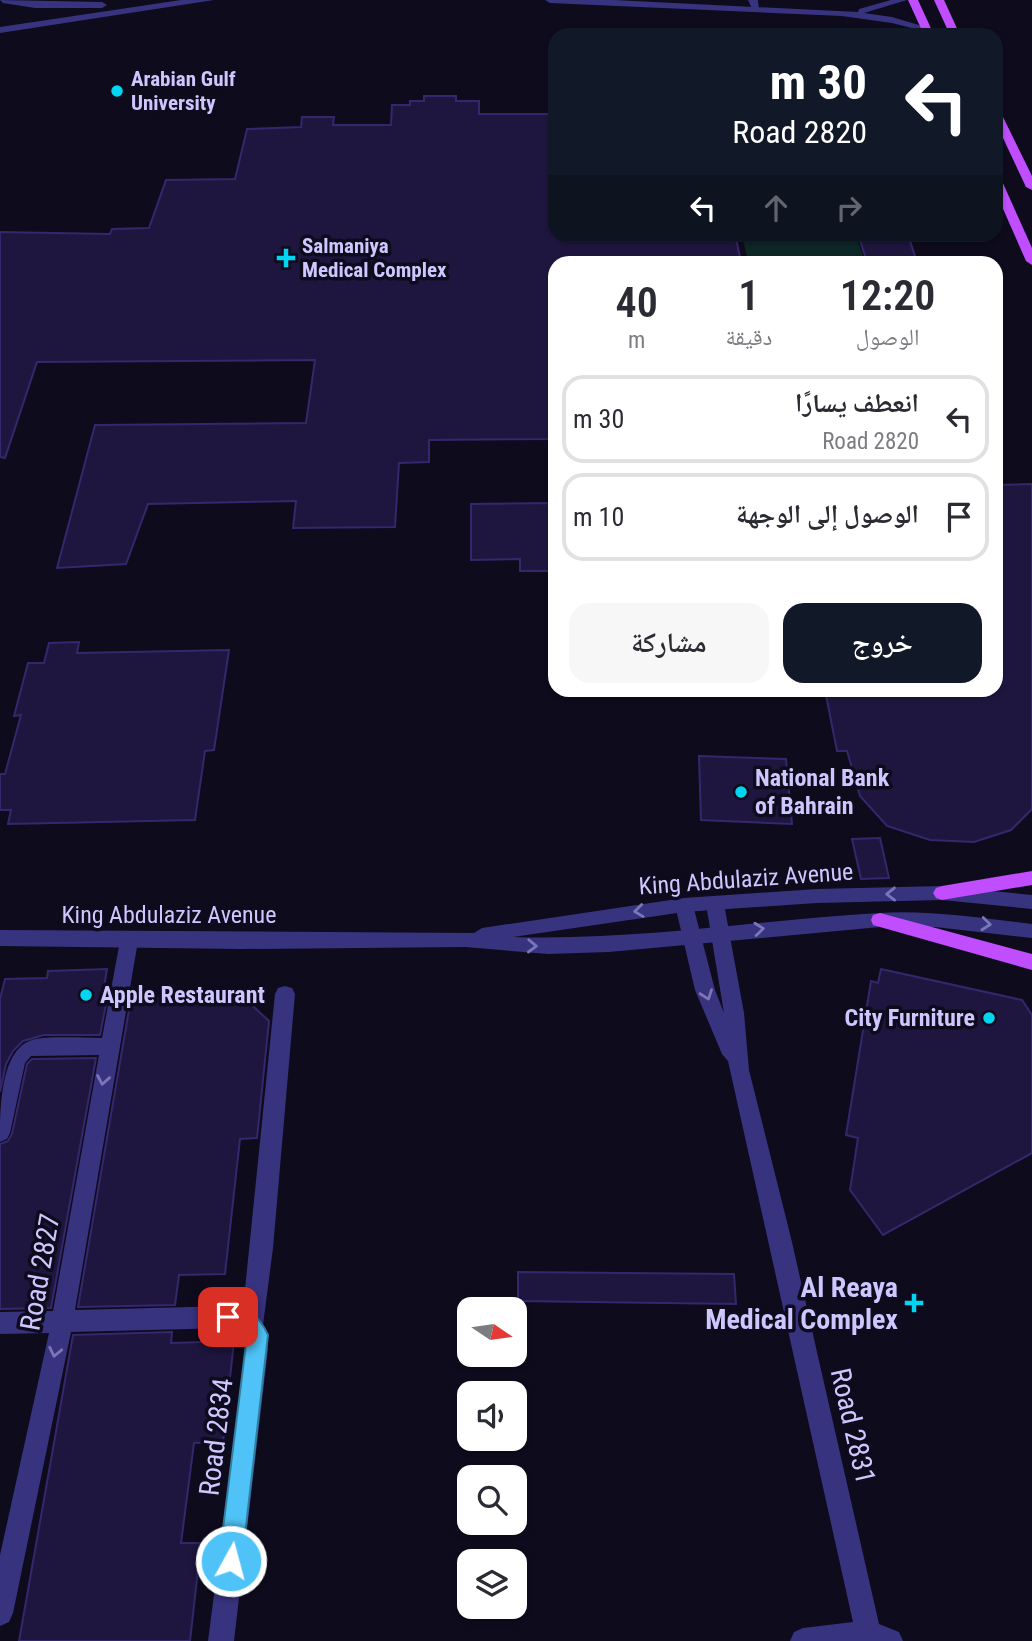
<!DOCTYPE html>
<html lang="ar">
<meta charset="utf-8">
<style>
body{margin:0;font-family:"Roboto Condensed","Noto Naskh Arabic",sans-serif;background:#f7f7f7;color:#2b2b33;direction:rtl;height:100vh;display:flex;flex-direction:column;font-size:26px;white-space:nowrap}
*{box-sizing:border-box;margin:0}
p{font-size:23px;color:#7c7c81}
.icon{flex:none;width:38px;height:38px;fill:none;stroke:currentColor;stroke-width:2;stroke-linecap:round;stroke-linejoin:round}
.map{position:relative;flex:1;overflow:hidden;direction:ltr}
.details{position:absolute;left:548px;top:256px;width:455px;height:441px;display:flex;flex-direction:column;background:#fff;border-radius:21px;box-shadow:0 2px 5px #0004;direction:rtl}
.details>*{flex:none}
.banner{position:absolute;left:548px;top:28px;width:455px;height:214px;border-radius:21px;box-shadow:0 2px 5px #0004;direction:rtl;background:#111827;color:#fff;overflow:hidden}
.needle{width:46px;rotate:103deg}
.tools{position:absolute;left:457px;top:1297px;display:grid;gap:14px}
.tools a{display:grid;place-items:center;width:70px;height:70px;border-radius:14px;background:#fff;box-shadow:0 2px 5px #0004;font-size:35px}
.pin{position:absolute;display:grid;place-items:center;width:60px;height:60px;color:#fff;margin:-30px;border-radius:14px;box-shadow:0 4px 10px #0006}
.me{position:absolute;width:77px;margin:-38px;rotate:7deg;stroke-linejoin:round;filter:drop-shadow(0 0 5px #0008)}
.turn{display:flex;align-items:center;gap:24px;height:147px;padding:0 21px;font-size:32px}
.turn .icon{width:91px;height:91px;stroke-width:2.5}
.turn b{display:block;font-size:49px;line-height:60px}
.lanes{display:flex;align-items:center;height:66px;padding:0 21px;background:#0003;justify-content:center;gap:35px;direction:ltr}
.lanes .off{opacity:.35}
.eta{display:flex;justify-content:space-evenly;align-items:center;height:119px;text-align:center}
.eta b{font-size:42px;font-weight:600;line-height:49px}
.action{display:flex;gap:14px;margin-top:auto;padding:14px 21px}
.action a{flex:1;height:80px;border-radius:21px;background:#111827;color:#fff;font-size:28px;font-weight:600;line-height:80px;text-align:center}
.action a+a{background:#f7f7f7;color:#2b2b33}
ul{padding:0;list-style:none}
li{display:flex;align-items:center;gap:21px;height:88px;margin:0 14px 10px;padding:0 7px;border:4px solid #e1e1e2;border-radius:21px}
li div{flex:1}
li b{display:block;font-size:26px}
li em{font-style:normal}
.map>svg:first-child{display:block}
</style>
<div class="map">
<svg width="1032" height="1641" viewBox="0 0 1032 1641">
<rect width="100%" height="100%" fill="#0e0b1d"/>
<polygon fill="#0d2727" points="857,238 865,262 748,262 743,239"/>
<g fill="#1f163f" stroke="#35276c" stroke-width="2">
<polygon points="424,96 456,96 456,101 479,101 479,114 549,114 549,124 555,124 555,234 735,234 741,262 555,262 555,439 429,440 429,462 399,463 395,527 293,528 296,501 148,504 126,564 57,568 95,425 306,423 315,360 37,362 5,458 0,457 0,232 110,234 112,229 149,228 166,180 235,179 247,129 301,127 302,117 334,117 333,125 391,125 392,105 410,105 410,101 424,101"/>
<polygon points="858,234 892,234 893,238 909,238 917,262 867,262"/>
<polygon points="1032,484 1032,809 1011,830 974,842 930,840 887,826 860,796 847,751 837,751 825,690 996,690 996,485"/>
<polygon points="555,503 555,571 520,571 520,559 471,560 471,504"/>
<polygon points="79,642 77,653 229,650 214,750 205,751 195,820 8,824 11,810 0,810 0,774 5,774 21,715 14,716 28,663 44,663 49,643"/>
<polygon points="699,756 786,759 792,824 701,820"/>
<polygon points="880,838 889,878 861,879 852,839"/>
<polygon points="107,969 102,999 107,999 100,1035 44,1035 23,1041 13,1051 6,1064 0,1092 0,999 5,979 47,978 48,971"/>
<polygon points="881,969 1022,1000 1032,1015 1032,1153 883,1235 850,1190 858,1138 846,1135 871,981 878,983"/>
<polygon points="242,996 269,1021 257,1138 240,1139 225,1274 179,1275 175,1305 78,1307 131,998"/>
<polygon points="96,1058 51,1308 0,1309 0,1144 8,1141 12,1134 27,1064 32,1059"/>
<polygon points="518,1272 734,1274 736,1304 518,1301"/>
<polygon points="172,1332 171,1343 234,1341 223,1442 194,1443 181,1543 201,1543 190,1641 19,1641 73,1335"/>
</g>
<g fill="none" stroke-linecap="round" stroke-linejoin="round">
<g fill="#37337f" fill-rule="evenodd">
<polygon points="748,0 758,0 759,11 753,11"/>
<polygon points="715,897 721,899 724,904 744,1013 749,1070 791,1238 879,1624 899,1632 903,1641 790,1641 794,1632 803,1628 853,1622 728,1061 722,1054 695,990 675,905 678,900 684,898 690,900 693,905 715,990 724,1013 706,904 709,899"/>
<path d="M129,933L136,936L138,941L75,1310L228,1306L243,1309L275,994L278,988L285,986L292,988L295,994L273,1248L263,1325L268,1349L234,1641H208L246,1349L243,1333L228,1328L71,1332L13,1613L9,1622L0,1626V1555L49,1333L0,1334V1312L53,1311L99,1055L31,1056L25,1063L10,1133L7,1139L0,1142C0,1109 0,1045 36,1039C57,1036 81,1038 102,1038L120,941L122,936Z"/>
</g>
<g fill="#37337f" fill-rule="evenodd">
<polygon points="0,0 102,2 107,5 102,8 35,8 3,3"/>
<polygon points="181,0 214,0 0,33 0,27"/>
<polygon points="545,0 614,0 858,12 859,9 891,0 907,0 864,13 892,17 932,29 927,32 892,23 842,16 550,3"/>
<path d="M942,886L1032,895V909L942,900L817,903L684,912L513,937C636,941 757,920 879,913C930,910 981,918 1032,924V938L935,927H880L609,952L548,954L465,947L241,949L0,946V930L474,933L482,928L684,898L817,889Z"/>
</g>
<g fill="#c04eff" fill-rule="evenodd">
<polygon points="908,0 918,0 934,35 924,35"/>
<polygon points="934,0 944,0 960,35 950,35"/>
<polygon points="996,110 1001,113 1032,176 1032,190 1026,187 996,123"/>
<polygon points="996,178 1002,181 1032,248 1032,265 1026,261 996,193"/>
<polygon points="1032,871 1032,885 942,900 936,898 933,893 936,888 942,886"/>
<polygon points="880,913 1032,954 1032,970 873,925 871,920 873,915"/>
</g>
</g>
<defs><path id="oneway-chevron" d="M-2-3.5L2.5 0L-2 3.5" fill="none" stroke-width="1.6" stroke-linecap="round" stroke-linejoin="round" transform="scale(1.75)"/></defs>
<g stroke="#7b76b9">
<use href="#oneway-chevron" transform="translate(891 894) rotate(179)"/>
<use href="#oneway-chevron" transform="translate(639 911) rotate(173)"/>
<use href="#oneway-chevron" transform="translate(986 924) rotate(6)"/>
<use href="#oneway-chevron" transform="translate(759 929) rotate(-6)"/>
<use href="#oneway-chevron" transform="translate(532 946) rotate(2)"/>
<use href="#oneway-chevron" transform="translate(707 995) rotate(70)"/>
<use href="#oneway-chevron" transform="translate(103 1080) rotate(100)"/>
<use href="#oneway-chevron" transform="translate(55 1352) rotate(102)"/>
</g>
<path fill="#4fc3f7" stroke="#337fa1" stroke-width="2" d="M228,1308C249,1309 259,1315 268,1335L242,1561L239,1569L231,1573L223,1569L219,1561L247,1336L239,1328L221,1324L218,1317L221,1310Z"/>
<g fill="#00d6f2" stroke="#0e0b1d" stroke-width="2.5">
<circle cx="117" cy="91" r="7"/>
<path d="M282.5 247.5h7v7h7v7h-7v7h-7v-7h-7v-7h7z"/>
<circle cx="741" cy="792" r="7"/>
<circle cx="86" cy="995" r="7"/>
<circle cx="989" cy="1018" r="7"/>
<path d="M910.5 1292.5h7v7h7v7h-7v7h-7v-7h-7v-7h7z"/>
</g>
<g text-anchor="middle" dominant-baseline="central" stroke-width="7" stroke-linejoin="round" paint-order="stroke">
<g font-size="21" font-weight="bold" fill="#cec7ff" stroke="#0e0b1d" text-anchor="start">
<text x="131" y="79">Arabian Gulf<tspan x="131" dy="24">University</tspan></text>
<text x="302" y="246">Salmaniya<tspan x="302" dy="24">Medical Complex</tspan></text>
</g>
<g font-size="24" font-weight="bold" fill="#cec7ff" stroke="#0e0b1d" text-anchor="start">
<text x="755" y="778">National Bank<tspan x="755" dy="28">of Bahrain</tspan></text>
<text x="100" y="995">Apple Restaurant</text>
<text x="975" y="1018" text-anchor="end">City Furniture</text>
</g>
<g font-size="24" fill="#cec7ff" stroke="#0e0b1d">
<text transform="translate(746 879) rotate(-4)">King Abdulaziz Avenue</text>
<text x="169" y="915">King Abdulaziz Avenue</text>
</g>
<g font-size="28" fill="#cec7ff" stroke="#0e0b1d">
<text transform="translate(40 1272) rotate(-80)">Road 2827</text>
<text transform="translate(853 1426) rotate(77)">Road 2831</text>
<text transform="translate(216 1437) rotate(-83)">Road 2834</text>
</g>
<g font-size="28" font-weight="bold" fill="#cec7ff" stroke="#0e0b1d" text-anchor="end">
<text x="898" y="1287">Al Reaya<tspan x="898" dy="32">Medical Complex</tspan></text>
</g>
</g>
</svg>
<div class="tools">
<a><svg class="needle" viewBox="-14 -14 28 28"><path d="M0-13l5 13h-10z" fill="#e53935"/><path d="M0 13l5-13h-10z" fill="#7c7c81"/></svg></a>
<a><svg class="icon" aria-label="sound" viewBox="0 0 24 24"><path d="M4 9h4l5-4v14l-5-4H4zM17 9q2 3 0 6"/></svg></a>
<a><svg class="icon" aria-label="search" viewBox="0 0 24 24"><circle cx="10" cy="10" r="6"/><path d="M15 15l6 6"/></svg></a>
<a><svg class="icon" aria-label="layers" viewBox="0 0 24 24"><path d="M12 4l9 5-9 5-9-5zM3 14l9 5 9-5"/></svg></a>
</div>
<div class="pin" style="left:228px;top:1317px;background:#d93025"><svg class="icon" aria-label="arrive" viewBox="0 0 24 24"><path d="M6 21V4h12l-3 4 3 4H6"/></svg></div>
<svg class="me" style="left:231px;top:1561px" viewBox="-20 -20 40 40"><circle r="17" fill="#4fc3f7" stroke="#fff" stroke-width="3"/><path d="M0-11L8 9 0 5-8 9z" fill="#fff"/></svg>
<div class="banner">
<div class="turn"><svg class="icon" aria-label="left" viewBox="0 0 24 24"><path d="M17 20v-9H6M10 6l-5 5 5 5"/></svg><div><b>30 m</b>Road 2820</div></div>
<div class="lanes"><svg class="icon" aria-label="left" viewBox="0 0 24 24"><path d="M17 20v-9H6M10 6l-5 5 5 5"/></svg><svg class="icon off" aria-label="ahead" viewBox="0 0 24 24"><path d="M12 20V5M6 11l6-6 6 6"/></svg><svg class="icon off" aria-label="right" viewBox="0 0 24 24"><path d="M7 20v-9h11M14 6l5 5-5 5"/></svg></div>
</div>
<section class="details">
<div class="eta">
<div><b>12:20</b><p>الوصول</p></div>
<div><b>1</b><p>دقيقة</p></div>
<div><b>40</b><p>m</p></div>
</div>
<ul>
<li><svg class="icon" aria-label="left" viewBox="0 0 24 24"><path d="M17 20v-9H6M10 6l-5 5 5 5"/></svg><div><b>انعطف يسارًا</b><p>Road 2820</p></div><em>30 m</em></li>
<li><svg class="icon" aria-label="arrive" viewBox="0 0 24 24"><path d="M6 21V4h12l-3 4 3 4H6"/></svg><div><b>الوصول إلى الوجهة</b></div><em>10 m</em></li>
</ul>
<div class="action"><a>خروج</a><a>مشاركة</a></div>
</section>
</div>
